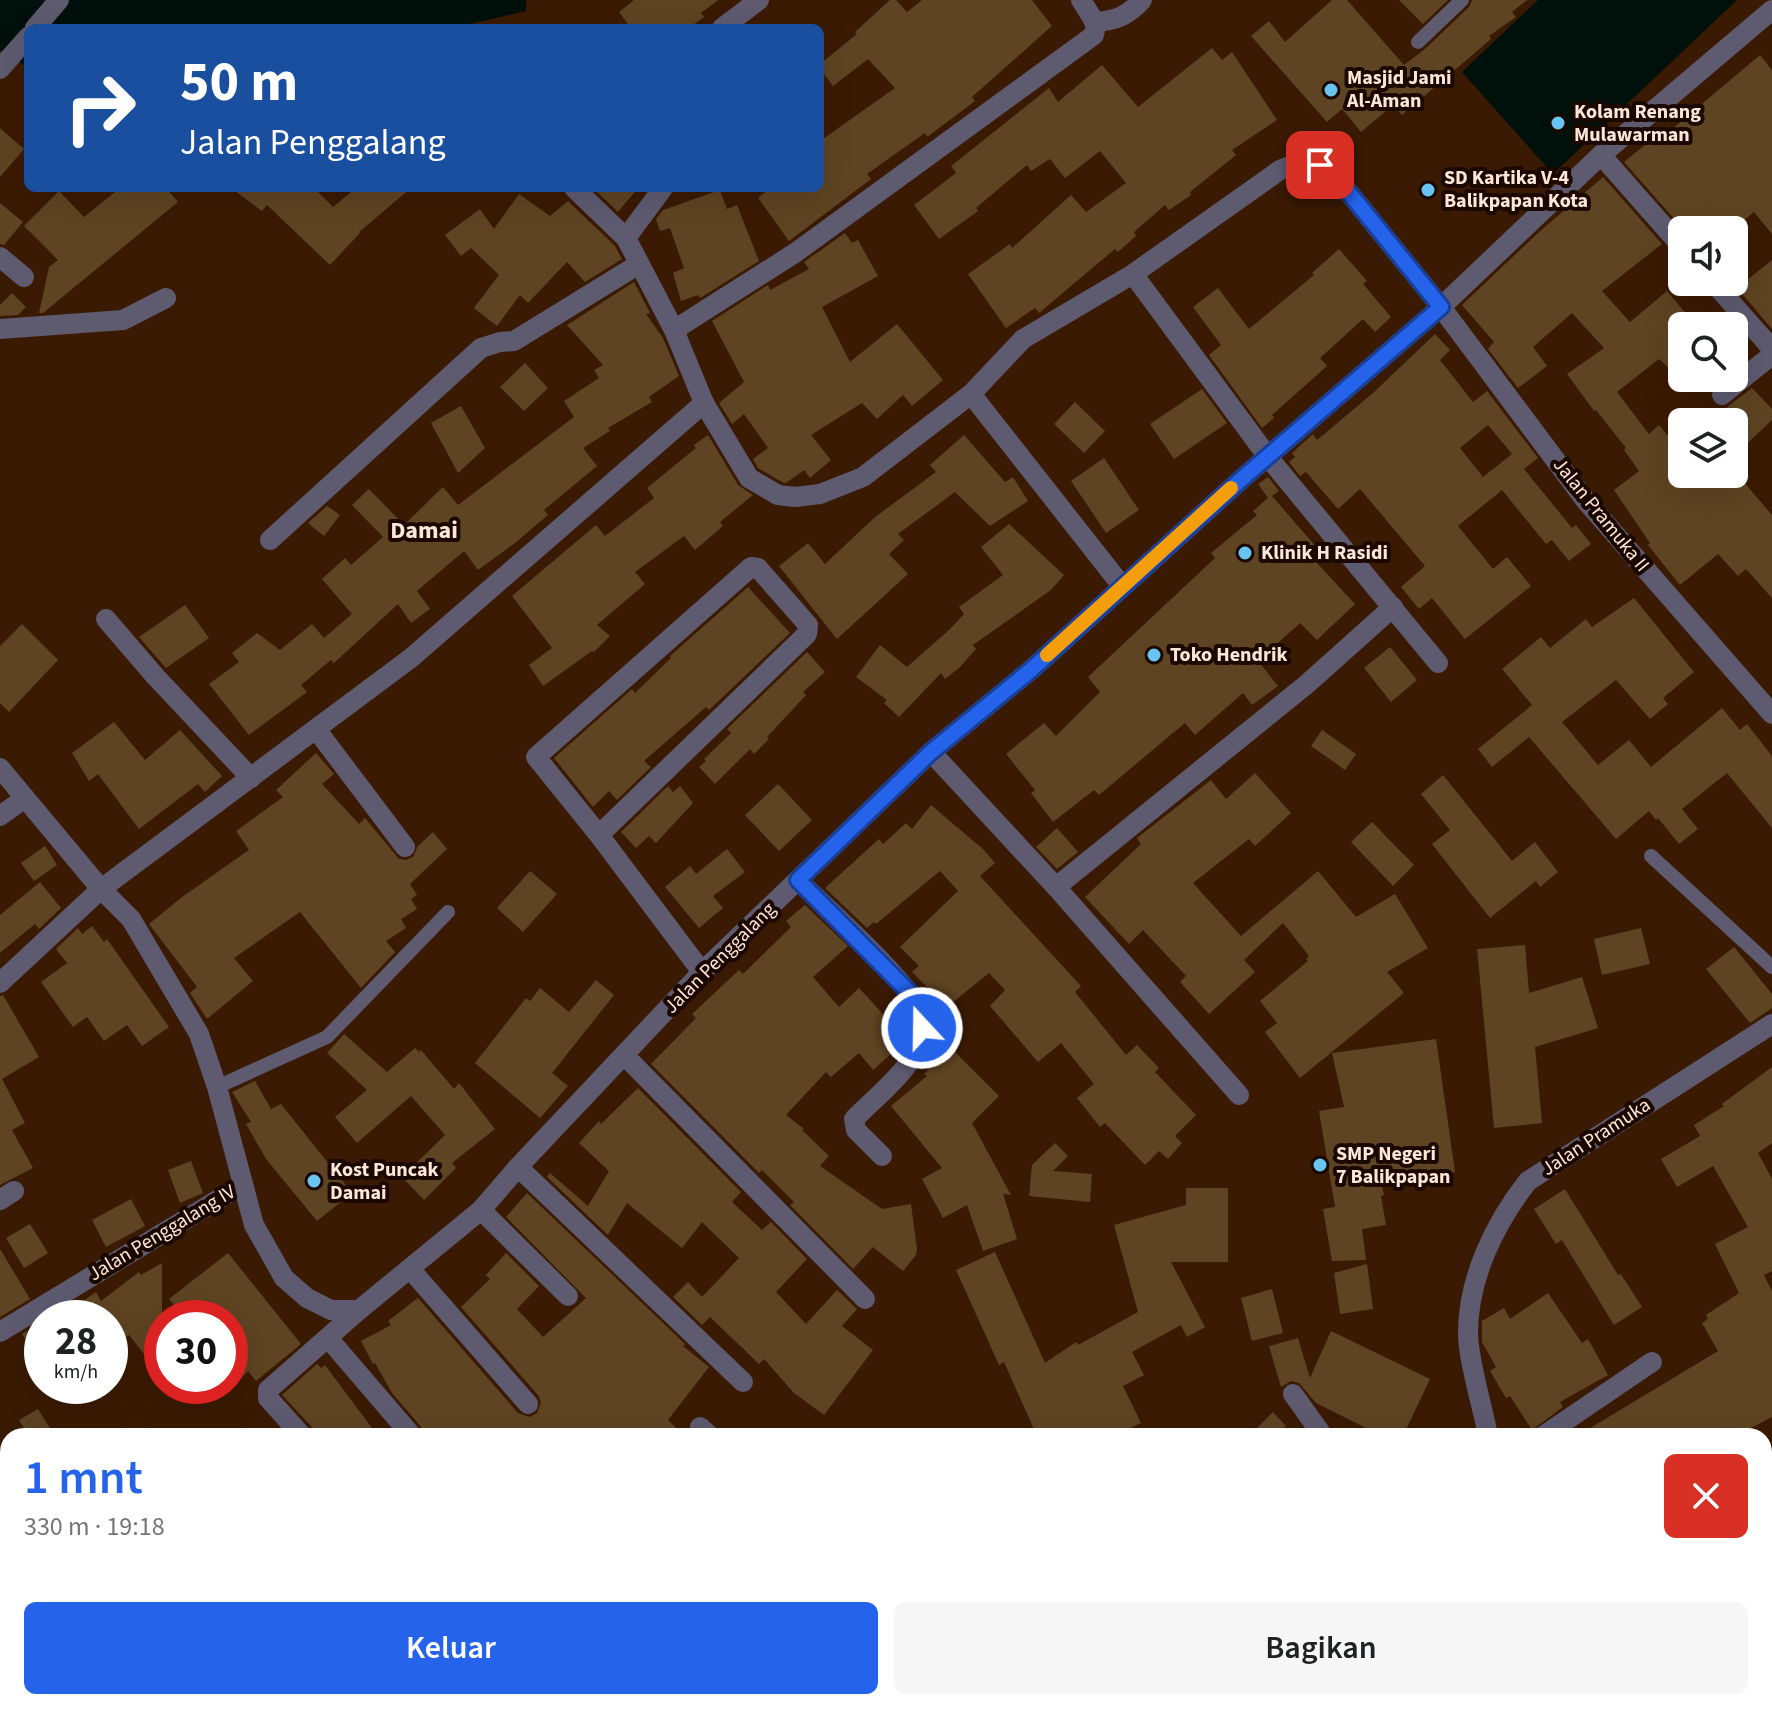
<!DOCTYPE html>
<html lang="id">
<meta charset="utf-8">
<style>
body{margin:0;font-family:"Source Sans 3",sans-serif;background:#f6f6f6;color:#202124;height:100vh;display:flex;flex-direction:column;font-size:30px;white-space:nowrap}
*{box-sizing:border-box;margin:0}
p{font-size:26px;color:#757577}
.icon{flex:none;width:44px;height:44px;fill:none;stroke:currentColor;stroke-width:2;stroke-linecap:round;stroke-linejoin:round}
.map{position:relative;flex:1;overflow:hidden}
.sheet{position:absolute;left:0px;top:1428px;width:1772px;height:282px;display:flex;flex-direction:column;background:#fff;border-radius:24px 24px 0 0;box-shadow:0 8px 32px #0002}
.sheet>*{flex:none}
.guide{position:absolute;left:24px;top:24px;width:800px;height:168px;border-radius:12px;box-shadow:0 8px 32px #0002;background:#1a4fa0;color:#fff;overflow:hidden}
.fabs{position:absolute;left:1668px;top:216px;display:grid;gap:16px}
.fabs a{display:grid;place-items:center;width:80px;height:80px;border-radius:12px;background:#fff;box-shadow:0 8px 32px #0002;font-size:40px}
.speed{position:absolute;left:24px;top:1300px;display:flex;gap:16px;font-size:40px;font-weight:700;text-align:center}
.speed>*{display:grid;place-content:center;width:104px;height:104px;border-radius:50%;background:#fff;box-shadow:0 8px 32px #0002;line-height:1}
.speed small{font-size:20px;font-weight:400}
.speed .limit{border:12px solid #d22;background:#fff;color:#111}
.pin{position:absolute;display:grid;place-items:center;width:68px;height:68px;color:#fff;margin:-34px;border-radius:16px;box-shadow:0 4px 12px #0006}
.me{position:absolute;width:88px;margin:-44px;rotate:339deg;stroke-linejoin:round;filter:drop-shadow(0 0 6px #0008)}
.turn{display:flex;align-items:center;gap:28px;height:168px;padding:0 24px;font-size:36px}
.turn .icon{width:104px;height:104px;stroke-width:2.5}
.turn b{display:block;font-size:56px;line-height:68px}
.round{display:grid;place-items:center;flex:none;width:84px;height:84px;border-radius:12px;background:#f6f6f6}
.summary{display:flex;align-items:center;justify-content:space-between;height:136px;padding:0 24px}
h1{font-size:48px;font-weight:600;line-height:60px;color:#2563eb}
.button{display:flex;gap:16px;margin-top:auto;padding:16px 24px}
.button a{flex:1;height:92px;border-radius:12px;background:#2563eb;color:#fff;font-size:32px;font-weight:600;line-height:92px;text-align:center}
.button a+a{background:#f6f6f6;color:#202124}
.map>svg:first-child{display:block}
</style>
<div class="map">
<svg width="1772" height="1709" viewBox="0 0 1772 1709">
<rect width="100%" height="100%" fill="#3b1a03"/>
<g fill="#00100a">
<polygon points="0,0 526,0 526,11 451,28 28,28 28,67 0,50"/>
<polygon points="1538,0 1737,0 1553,174 1462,72"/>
</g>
<g fill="#5e4422" fill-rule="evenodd">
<polygon points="634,0 718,0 701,13 704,17 689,28 631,28 619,12"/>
<polygon points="890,0 896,0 907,12 922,0 1032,0 1052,26 972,97 975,101 927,137 925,133 867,174 871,179 789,241 758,198 770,188 820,188 820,141 895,88 868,59 833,86 820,69 820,64 857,34 855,32"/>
<polygon points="1332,0 1347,0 1404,65 1425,49 1469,7 1472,0 1527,0 1512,12 1516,17 1489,36 1491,39 1402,115 1393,105 1361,132 1342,109 1327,122 1251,36 1269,21 1285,42"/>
<polygon points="1399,0 1448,0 1423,24"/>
<polygon points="1212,48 1222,60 1232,52 1277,120 1232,150 1236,155 1190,192 1191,195 1169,210 1165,205 1134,232 1136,236 1118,252 1115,249 1039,313 1035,308 1006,328 968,274 1010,244 1012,248 1071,195 1086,212 1126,183 1100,151 1065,178 1050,159 1031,171 1027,165 976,208 978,211 939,239 914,205 956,173 951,166 1049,88 1058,102 1102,65 1138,107"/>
<polygon points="1760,55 1772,70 1772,234 1754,212 1732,230 1684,230 1624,162 1662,131 1665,135"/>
<polygon points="0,128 24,149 0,177"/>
<polygon points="1603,177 1662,244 1602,291 1630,322 1667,291 1694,323 1682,326 1682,381 1659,359 1617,392 1649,434 1659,425 1682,452 1682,474 1737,474 1772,515 1772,598 1746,569 1738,576 1718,554 1680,585 1648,545 1650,543 1614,490 1639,471 1624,450 1626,448 1596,410 1594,411 1567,374 1604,348 1572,313 1533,347 1547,366 1518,388 1488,349 1494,342 1462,305 1538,233"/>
<polygon points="120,188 166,188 178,202 43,313 39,313 49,267 58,260 24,226 59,191 84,217"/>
<polygon points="231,188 314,188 333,207 356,188 411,188 359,232 360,233 330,265 267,205 262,211"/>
<polygon points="593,188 638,188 618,212"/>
<polygon points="720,190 727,209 737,205 759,261 700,298 698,295 681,301 673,273 684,268 670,228 660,231 656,219 663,210"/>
<polygon points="519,194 550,216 568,201 615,246 622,259 585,282 567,262 528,303 520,295 497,326 474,308 499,275 471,248 461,256 445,235 480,209 494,229"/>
<polygon points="0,203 23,222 4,245 0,244"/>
<polygon points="845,233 852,243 858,240 878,276 822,307 850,362 897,324 943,380 912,406 903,395 877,419 862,403 811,435 831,460 810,478 804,470 786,483 782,482 758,468 753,459 768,448 744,414 732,424 719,403 744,382 712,321 768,285 770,290 809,269 804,262"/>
<polygon points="1339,249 1367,281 1363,284 1391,317 1375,332 1363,319 1320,358 1327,366 1272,415 1274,418 1262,428 1209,355 1221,345 1193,307 1218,288 1249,329 1314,275 1312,273"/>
<polygon points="1772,260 1772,329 1737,288"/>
<polygon points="634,282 650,313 646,314 663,338 679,376 649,397 652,402 608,428 610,431 583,448 597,466 544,510 548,515 515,543 478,570 464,551 417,591 430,609 411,623 398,604 334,663 331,660 301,685 307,692 249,735 209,684 239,662 232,653 257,633 280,650 312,624 324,638 352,614 322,579 345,558 351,565 383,537 352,505 369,489 404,525 443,487 458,505 574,417 564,401 599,378 594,370 603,365 567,325"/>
<polygon points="12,293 26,307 18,315 0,316 0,305"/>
<path d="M1435,334L1450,350L1440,360L1473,402L1487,391L1538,458L1524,469L1572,528L1576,525L1591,544L1569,561L1552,540L1546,544L1502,490L1458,526L1493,569L1507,557L1531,586L1465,639L1432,598L1419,609L1401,587L1425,566L1360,489L1338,509L1306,472L1300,476L1289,462L1295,457L1292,453L1313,434L1317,440L1373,393ZM1488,425L1512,454L1483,477L1460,448Z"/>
<polygon points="525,363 548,388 524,411 500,387"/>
<polygon points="1752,388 1772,409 1772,420 1734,456 1734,414 1727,407"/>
<polygon points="1202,389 1227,423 1174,459 1150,424"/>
<polygon points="1075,402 1105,431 1084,453 1054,424"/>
<polygon points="461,406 485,448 458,473 431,423"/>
<polygon points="708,435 738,485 753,495 720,522 723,526 695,550 684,536 635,572 645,584 597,625 610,636 594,652 592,651 543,686 529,665 552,648 512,596 596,525 605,536 654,498 647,488 696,448 694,445"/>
<polygon points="964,435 1005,482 1013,477 1028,501 990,526 955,492 898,534 904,540 889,554 908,574 837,639 779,566 808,543 825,564 874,518 936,472 930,465"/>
<polygon points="1104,458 1139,510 1106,533 1071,481"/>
<polygon points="1268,477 1279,491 1272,496 1324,556 1317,563 1355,604 1317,640 1300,623 1258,661 1278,686 1252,705 1243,693 1195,735 1185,723 1099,795 1094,790 1053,822 1031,793 1035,790 1006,754 1044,723 1056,736 1100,692 1088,677 1215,558 1211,553 1257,515 1253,511 1268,498 1258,484"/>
<polygon points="327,506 340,515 324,536 308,523"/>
<polygon points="1009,524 1064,575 1051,590 973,645 976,649 959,668 945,679 941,673 899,717 884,703 887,700 856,677 880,645 907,667 949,630 964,614 959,607 1003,575 981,547"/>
<polygon points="748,587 790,633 709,710 706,707 644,761 651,767 617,800 609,791 593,807 554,758 632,689 635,693 671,658 670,656"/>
<polygon points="1634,598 1694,672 1663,698 1668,704 1650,719 1616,680 1562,722 1598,765 1629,740 1651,767 1722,708 1740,730 1747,724 1772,756 1772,828 1727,773 1682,809 1698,829 1679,844 1658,818 1656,820 1649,811 1616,839 1529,737 1492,767 1478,749 1532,705 1502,669 1541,637 1550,648 1586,619 1592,627"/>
<polygon points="185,605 209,638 166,668 139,637"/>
<polygon points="22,624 58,660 9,712 0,703 0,646"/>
<polygon points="1390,647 1417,680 1391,702 1364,668"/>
<polygon points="807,652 825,672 803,692 806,695 767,737 769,739 754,754 750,749 715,784 699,767 706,761 704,759 731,733 727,729"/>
<polygon points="114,722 145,760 180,730 222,776 205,792 198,784 139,829 98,774 89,781 72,753"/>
<polygon points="1322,730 1356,754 1345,770 1311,746"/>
<polygon points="316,753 334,774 322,784 359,824 365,818 399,859 406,860 413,857 418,846 433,832 447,849 410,884 417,895 411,899 417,909 401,919 406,928 386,941 395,952 361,988 300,912 234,958 253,981 207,1019 190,993 197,987 149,924 182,897 249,850 236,831 283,797 276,790"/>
<polygon points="1255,773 1291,813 1255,846 1249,839 1193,883 1241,936 1318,871 1356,917 1395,894 1428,948 1387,972 1404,993 1300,1078 1265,1032 1277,1023 1260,1001 1308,961 1306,959 1309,956 1283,923 1244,960 1255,972 1209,1014 1180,982 1186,976 1143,930 1129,944 1085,897 1141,844 1137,838 1211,780 1226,799"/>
<polygon points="1443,775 1512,861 1535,842 1558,872 1540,887 1536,881 1490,918 1432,844 1450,830 1421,794"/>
<polygon points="778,784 812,820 779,851 745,815"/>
<polygon points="668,786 673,792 680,786 693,803 656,843 649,836 636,848 621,832"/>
<polygon points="931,805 984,850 995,863 980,876 1081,986 1075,992 1126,1055 1137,1045 1159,1068 1155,1072 1196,1115 1175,1136 1182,1143 1168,1159 1159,1151 1145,1165 1105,1123 1100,1127 1077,1098 1094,1084 1061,1043 1038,1062 990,1006 1005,990 989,973 947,1007 912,972 919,966 900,947 958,891 940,871 876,924 874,922 867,928 825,888 879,839 883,844 906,823 912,829"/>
<polygon points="1372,822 1414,865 1393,886 1351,842"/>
<polygon points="1057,828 1078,852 1057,869 1036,847"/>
<polygon points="45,846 57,865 34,881 21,863"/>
<polygon points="727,849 745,872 713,896 723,908 699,928 665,887 690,866 696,874"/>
<polygon points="530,871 557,894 523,932 497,908"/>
<polygon points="40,882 61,908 39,929 35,924 0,953 0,915"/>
<polygon points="805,905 848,946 813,977 839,1007 859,988 907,1040 873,1070 859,1053 831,1077 826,1072 786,1115 804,1129 802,1130 829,1156 820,1166 882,1209 911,1204 917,1249 916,1255 903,1271 873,1247 853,1269 790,1205 794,1202 762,1170 759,1173 651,1064 696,1018 692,1014 739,970 743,974 791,927 786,921"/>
<polygon points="92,926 104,942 107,939 169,1027 142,1046 127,1025 104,1041 87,1017 73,1027 41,982 67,963 56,949 78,928 82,934"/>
<polygon points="1641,928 1650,964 1602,975 1594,939"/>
<polygon points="1525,945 1529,993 1582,977 1598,1028 1535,1047 1542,1123 1494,1128 1477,949"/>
<polygon points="1734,947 1772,994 1772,1008 1750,1023 1706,969"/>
<polygon points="596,980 614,995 552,1073 568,1086 540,1118 475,1063 526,998 530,1001 540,988 569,1012"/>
<polygon points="3,995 39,1057 2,1079 25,1123 12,1130 33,1168 0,1185 0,996"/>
<polygon points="344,1034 387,1072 415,1048 419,1052 421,1050 454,1089 459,1083 495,1129 452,1163 456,1168 424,1200 402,1177 445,1135 411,1096 357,1143 335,1117 367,1090 327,1053"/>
<polygon points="1436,1039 1455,1172 1381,1182 1384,1195 1381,1196 1386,1225 1362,1229 1366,1260 1332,1261 1323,1209 1335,1207 1319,1111 1344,1107 1332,1053"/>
<polygon points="950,1047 999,1096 972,1123 1011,1195 1003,1194 1017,1239 983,1251 967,1205 943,1218 922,1179 942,1168 891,1106 927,1076 924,1074"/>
<polygon points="1772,1067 1772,1143 1758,1153 1772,1179 1772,1271 1764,1275 1772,1291 1772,1417 1736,1436 1577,1436 1718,1351 1702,1323 1708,1319 1706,1315 1739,1293 1715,1244 1748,1227 1713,1166 1677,1187 1661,1159 1700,1136 1694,1125 1724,1106 1722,1104"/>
<polygon points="255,1081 271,1109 281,1104 352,1193 317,1221 266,1159 246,1124 251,1122 232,1092"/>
<polygon points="638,1088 741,1192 732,1202 762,1230 771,1222 807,1259 776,1292 806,1324 837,1290 857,1309 842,1326 873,1350 824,1415 794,1393 764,1359 759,1364 710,1317 702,1325 673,1297 688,1282 702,1297 739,1258 702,1222 682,1248 627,1203 608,1235 547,1177 550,1173 588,1206 609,1171 579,1143 599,1121 601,1124"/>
<polygon points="1055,1143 1068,1156 1053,1171 1092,1174 1090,1202 1029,1196 1032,1165"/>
<polygon points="191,1161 203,1193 180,1203 168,1170"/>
<polygon points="1186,1188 1228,1188 1228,1262 1171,1262 1205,1327 1187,1337 1181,1325 1132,1352 1144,1375 1123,1386 1141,1423 1114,1436 1037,1436 1004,1362 999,1365 956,1270 995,1252 1045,1363 1076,1342 1078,1345 1138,1312 1114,1225 1186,1205"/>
<polygon points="1565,1189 1618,1275 1621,1274 1642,1307 1614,1325 1562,1240 1556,1244 1534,1209"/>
<polygon points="527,1193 685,1344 683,1346 709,1367 668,1420 684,1436 425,1436 422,1428 392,1393 375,1363 373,1364 361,1341 391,1325 388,1321 418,1298 518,1413 530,1417 537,1413 541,1402 538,1395 461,1307 490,1279 486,1275 506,1253 539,1286 517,1309 543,1337 586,1298 506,1217"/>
<polygon points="131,1199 145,1226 106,1247 92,1220"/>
<polygon points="30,1224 48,1253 24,1268 6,1238"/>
<polygon points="0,1249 30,1299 0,1317"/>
<polygon points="228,1253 301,1344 256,1381 248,1371 230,1391 230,1318 185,1318 169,1299"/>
<polygon points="162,1263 162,1377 129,1335 110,1348 110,1318 58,1318 96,1292 101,1301 139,1272 141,1275"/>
<polygon points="1367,1264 1373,1309 1340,1314 1334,1273"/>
<polygon points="1272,1289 1283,1333 1252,1341 1241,1298"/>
<polygon points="1548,1293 1582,1343 1588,1339 1608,1375 1560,1402 1563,1407 1532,1430 1510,1396 1506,1398 1490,1371 1496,1367 1482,1342 1482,1321 1504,1308 1510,1319"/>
<polygon points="42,1322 42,1367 22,1334"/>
<polygon points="1331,1331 1430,1379 1403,1436 1360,1436 1364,1427 1316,1403 1299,1383 1291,1381 1281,1387 1269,1346 1298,1338 1310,1378"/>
<polygon points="317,1364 321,1368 325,1365 378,1436 315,1436 312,1427 282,1395"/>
<polygon points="38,1409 55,1436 29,1436 19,1420"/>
<polygon points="1273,1412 1286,1426 1275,1436 1249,1436"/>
</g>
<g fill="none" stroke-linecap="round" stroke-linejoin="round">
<g stroke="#5e5b71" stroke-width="14">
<polyline points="1418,42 1462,0"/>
<polyline points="1651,856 1772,967"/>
<polyline points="217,1087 327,1037 448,912"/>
<polyline points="1764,1485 1772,1484"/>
<polyline points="1402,1702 1404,1709"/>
</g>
<g stroke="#5e5b71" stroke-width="20">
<path d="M1094,22C1115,21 1128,16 1142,0"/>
<polyline points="35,28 59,0"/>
<polyline points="722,28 759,0"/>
<polyline points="0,69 28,37"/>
<polyline points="1601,155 1682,247"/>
<polyline points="574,188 626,238"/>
<path d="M663,188L626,238L674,330L704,403L749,478L778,495L795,497L820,494L863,477L971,394L1023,339L1133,274L1280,170C1306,157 1316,162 1338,179L1441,307L1586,501L1772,714"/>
<polyline points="0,257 24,277"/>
<polyline points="1133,274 1268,457 1438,663"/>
<polyline points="1713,282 1772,349"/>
<polyline points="0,329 123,320 166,298"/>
<polyline points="674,330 795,253 1094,35 1096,24 1081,0"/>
<polyline points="971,394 1122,586"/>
<polyline points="1722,395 1772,355"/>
<polyline points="270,540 481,348 500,342 514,341 639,264"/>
<polyline points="106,619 155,676 251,778"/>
<polyline points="316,729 405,847"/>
<polyline points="931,752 1056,887 1239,1095"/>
<polyline points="0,768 101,889 131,919 199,1034 217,1087 254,1225 284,1278 307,1298 331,1310 359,1310"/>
<polyline points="0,816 25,798"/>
<polyline points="599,835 807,634 808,625 758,568 751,567 536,757 599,835 702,972"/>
<path d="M798,880C822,904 916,988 922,1015C924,1024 922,1037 919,1045C907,1073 876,1097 854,1119L856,1130L882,1156"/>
<polyline points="1056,887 1307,684 1393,607"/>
<polyline points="0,983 101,889 411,658 704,403"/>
<polyline points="625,1056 865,1299"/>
<polyline points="518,1167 743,1382"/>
<polyline points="0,1200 14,1191"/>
<polyline points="481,1210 568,1296"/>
<polyline points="411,1270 528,1404"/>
<polyline points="0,1332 242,1185"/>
<polyline points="328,1338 412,1436"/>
<polyline points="1293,1394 1323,1436"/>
<polyline points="700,1427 710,1436"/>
<polyline points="302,1436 268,1398 268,1390 359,1310 481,1210 518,1167 702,972 931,752 1032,669 1245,476 1441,307 1601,155 1772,10"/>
<path d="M1488,1436C1483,1408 1468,1360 1468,1333C1468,1278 1495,1223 1528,1181L1772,1024"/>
<polyline points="1543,1436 1652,1362"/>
<polyline points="421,1702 425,1707"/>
<polyline points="788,1702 798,1709"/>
<polyline points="1104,1702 1113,1709"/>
<polyline points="1541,1702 1542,1709"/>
<polyline points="1709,1702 1710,1709"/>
<polyline points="0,1705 8,1700"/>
<polyline points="286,1709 301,1702"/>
<polyline points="918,1709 925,1702"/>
</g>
</g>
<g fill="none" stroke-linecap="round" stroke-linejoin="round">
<defs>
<polyline id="route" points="922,1028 921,1011 909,992 798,880 931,752 1032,669 1245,476 1441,307 1338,179 1320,165"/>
</defs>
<use href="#route" stroke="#184099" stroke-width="20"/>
<use href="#route" stroke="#2563eb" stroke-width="14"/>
<polyline stroke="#f59e0b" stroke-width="14" points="1047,655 1231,488"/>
</g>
<g fill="#68c4f0" stroke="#1a0801" stroke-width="3">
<circle cx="1331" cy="90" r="8"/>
<circle cx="1558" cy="123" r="8"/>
<circle cx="1428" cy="190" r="8"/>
<circle cx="1245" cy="553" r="8"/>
<circle cx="1154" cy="655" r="8"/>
<circle cx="1320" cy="1165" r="8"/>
<circle cx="314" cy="1181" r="8"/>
</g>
<g text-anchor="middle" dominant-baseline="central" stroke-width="8" stroke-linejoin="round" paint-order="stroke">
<g font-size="20" font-weight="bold" fill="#fde6d9" stroke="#1a0801" text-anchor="start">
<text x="1347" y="78">Masjid Jami<tspan x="1347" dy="23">Al-Aman</tspan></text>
<text x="1574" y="112">Kolam Renang<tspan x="1574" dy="23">Mulawarman</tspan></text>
<text x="1444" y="178">SD Kartika V-4<tspan x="1444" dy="23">Balikpapan Kota</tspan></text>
<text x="1261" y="553">Klinik H Rasidi</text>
<text x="1170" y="655">Toko Hendrik</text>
<text x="1336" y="1154">SMP Negeri<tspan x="1336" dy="23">7 Balikpapan</tspan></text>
<text x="330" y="1170">Kost Puncak<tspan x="330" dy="23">Damai</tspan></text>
</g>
<g font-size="20" fill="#fde6d9" stroke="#1a0801">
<text transform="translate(1601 515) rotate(51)">Jalan Pramuka II</text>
<text transform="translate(720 958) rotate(-45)">Jalan Penggalang</text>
<text transform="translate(1596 1137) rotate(-33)">Jalan Pramuka</text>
<text transform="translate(162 1233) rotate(-31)">Jalan Penggalang IV</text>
</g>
<g font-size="24" font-weight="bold" fill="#fde6d9" stroke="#1a0801">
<text x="424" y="530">Damai</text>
</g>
</g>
</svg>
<div class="fabs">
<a><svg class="icon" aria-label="sound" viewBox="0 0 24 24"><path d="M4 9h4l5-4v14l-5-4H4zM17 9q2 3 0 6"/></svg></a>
<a><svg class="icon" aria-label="search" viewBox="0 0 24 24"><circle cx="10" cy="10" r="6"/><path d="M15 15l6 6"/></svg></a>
<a><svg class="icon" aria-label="layers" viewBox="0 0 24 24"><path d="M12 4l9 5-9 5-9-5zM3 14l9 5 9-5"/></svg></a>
</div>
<div class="speed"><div>28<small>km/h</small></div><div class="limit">30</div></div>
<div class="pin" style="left:1320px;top:165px;background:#d93025"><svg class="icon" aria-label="arrive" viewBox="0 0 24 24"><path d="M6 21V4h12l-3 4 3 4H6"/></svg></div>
<svg class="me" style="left:922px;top:1028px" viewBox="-20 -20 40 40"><circle r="17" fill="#2563eb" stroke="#fff" stroke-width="3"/><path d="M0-11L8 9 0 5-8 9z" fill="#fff"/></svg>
<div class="guide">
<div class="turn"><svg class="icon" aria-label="right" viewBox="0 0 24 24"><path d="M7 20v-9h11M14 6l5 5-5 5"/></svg><div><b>50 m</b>Jalan Penggalang</div></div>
</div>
<section class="sheet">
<div class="summary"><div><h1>1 mnt</h1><p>330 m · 19:18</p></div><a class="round" style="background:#d93025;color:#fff"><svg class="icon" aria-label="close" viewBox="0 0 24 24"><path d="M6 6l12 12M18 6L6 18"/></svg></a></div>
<div class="button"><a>Keluar</a><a>Bagikan</a></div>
</section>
</div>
